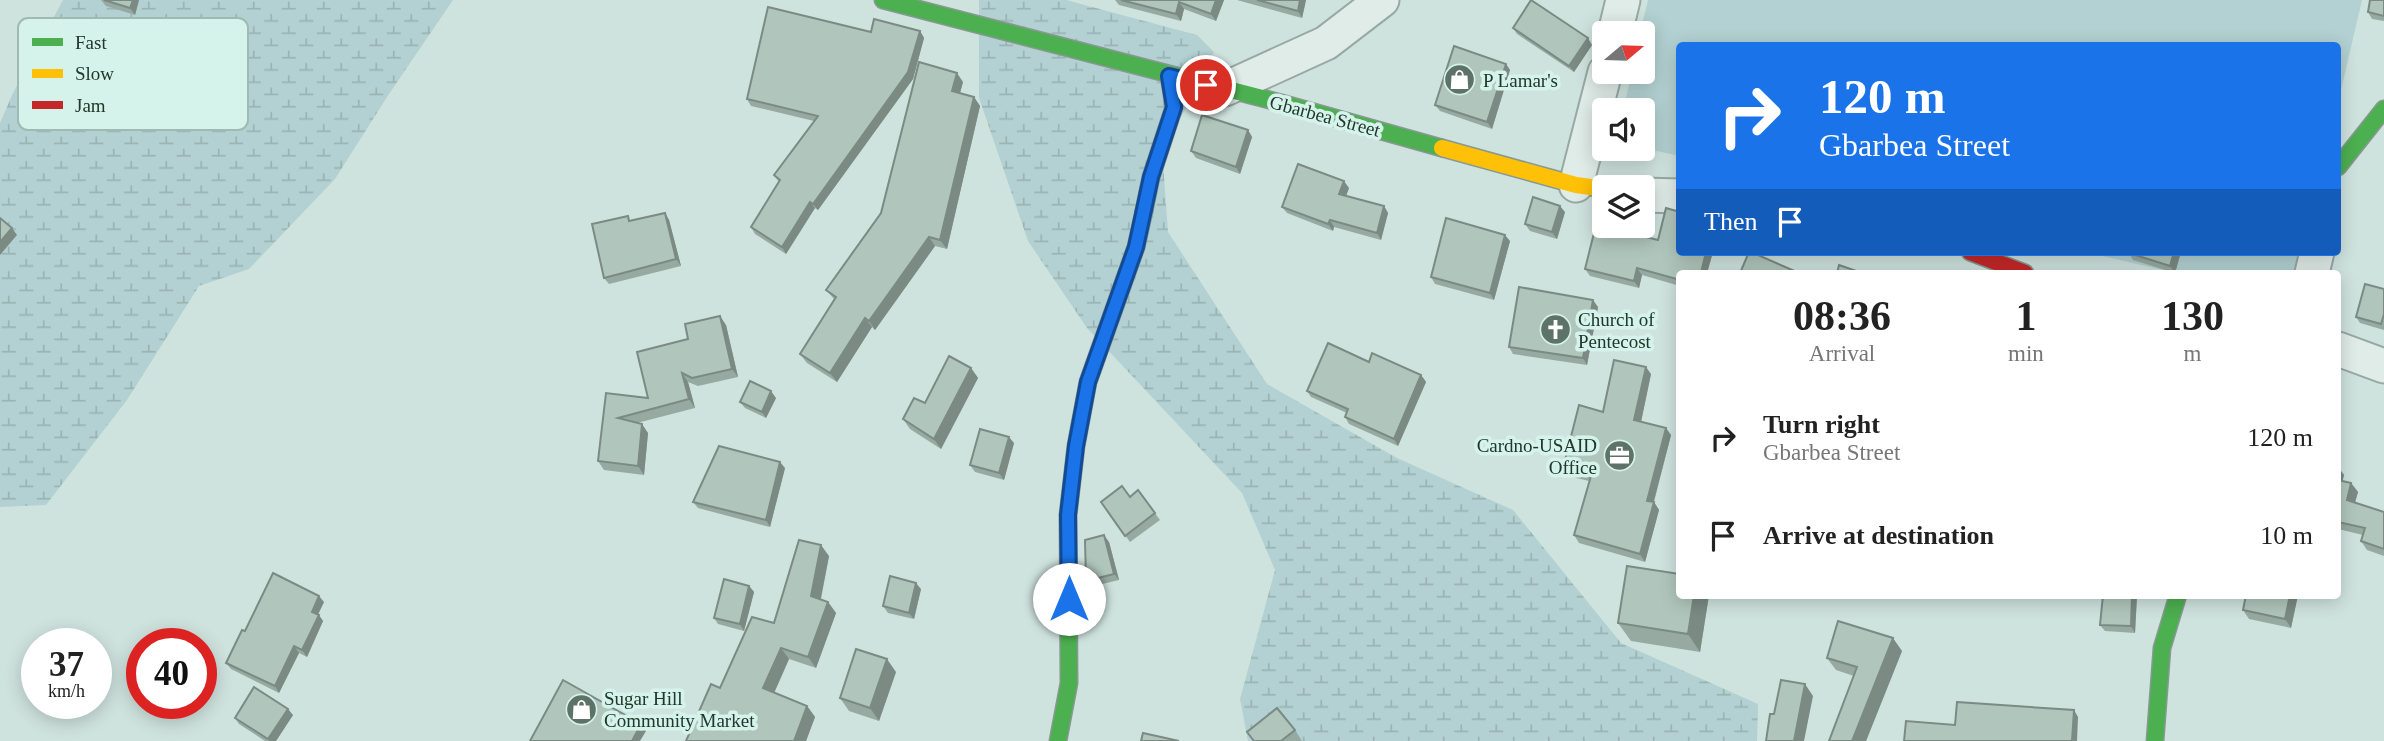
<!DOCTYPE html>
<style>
body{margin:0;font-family:"Times New Roman",serif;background:#f2f2f2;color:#222;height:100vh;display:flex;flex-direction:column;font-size:26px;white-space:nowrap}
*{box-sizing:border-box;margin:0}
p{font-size:23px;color:#767676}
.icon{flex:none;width:38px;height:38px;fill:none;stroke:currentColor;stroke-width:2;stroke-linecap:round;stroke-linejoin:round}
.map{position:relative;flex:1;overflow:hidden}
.details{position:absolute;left:1676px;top:270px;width:665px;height:329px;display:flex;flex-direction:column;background:#fff;border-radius:7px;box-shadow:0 4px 18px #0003}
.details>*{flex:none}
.banner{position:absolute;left:1676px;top:42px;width:665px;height:214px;border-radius:7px;box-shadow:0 4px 18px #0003;background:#1a73e8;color:#fff;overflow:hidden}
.needle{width:46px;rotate:71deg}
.controls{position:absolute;left:1592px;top:21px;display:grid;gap:14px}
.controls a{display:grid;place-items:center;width:63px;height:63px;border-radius:7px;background:#fff;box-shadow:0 4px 18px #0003;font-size:35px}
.speed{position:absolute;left:21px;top:628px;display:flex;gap:14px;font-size:35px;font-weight:700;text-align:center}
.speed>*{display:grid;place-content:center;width:91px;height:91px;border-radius:50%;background:#fff;box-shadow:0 4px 18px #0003;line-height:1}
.speed small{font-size:18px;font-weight:400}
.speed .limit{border:10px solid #d22;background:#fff;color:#111}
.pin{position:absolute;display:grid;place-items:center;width:60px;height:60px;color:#fff;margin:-30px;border:4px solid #fff;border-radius:50%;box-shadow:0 2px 7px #0007}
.me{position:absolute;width:77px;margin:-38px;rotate:0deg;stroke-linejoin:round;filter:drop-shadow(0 0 5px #0008)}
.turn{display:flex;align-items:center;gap:24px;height:147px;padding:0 28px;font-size:32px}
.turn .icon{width:91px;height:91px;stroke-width:2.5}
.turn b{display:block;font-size:49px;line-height:60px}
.then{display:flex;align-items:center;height:66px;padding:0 28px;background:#0003;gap:14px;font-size:26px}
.eta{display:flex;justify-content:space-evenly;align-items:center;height:119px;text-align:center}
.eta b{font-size:42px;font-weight:700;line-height:49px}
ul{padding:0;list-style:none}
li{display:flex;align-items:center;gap:21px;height:98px;padding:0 28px}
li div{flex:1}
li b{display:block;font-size:26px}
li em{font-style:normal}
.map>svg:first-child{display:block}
</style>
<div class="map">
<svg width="2384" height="741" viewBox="0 0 2384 741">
<defs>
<pattern id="wetland-marsh" width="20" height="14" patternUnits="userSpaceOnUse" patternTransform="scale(1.75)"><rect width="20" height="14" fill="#b3d1d2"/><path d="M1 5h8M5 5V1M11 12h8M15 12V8" fill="none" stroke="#9ab4b4"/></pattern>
</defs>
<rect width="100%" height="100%" fill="#cfe3de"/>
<g fill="url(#wetland-marsh)">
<polygon points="63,0 453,0 389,94 335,179 249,269 199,286 127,400 46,505 0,507 0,123 13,93"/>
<polygon points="979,0 1066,0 1197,35 1214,52 1186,108 1162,149 1168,232 1267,384 1397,458 1513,510 1621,643 1758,704 1757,741 1248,741 1240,699 1275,570 1242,493 1087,328 1028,241 979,98"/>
</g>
<g fill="#b3d1d2">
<polygon points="1648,0 2362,0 2338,103 2338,46 1680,46 1680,156 1643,148 1643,110 1623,110 1632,72 1643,72 1643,33 1640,33"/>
<polygon points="2086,252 2303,252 2298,273 2175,273"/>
</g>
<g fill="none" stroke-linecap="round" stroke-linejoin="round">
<defs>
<g id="street">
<polyline points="1615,33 1623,0"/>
<polyline points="1225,89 1326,43 1382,0"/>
<polyline points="1576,185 1605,72"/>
<polyline points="1643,195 1680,196"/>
<polyline points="2312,273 2317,252"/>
<polyline points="2338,349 2384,366"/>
</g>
<g id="fast">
<polyline points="883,0 1285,104 1442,148"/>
<polyline points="2338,167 2384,109"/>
<polyline points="1058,741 1069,683 1068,515 1076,446 1088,382 1136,247 1144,211"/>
<polyline points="2155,741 2162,648 2178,595"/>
</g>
<polyline id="slow" points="1442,148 1576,185 1605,189"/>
<g id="jam">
<polyline points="1144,211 1151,177 1174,107 1169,76"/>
<polyline points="1970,252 2025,273"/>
</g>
</defs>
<use href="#street" stroke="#98a8a3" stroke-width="37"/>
<use href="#fast" stroke="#889892" stroke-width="19"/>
<use href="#slow" stroke="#889892" stroke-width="19"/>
<use href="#jam" stroke="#889892" stroke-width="19"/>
<use href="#street" stroke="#e0ece8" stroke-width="33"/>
<use href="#fast" stroke="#4caf50" stroke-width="16"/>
<use href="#slow" stroke="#ffc107" stroke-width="16"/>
<use href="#jam" stroke="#c62828" stroke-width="16"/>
</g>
<g fill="#97aaa2">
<polygon points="101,0 139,0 135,15 106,6"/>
<polygon points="1115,0 1224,0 1216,21 1184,9 1181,21 1119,5"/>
<polygon points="1237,0 1306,0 1302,18"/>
<polygon points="2384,0 2384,21 2372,19 2368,12"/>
<polygon points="1513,28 1592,45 1574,72 1517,34"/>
<polygon points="920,31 924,38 913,79 818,210 815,208 786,254 755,234 751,227 779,182 774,175 814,121 751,106 747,99 871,32"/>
<polygon points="154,42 142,77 112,66 108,59"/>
<polygon points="37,49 98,61 102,67 102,77 89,93 41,56"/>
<polygon points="1506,64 1510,70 1492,129 1440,111 1435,105"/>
<polygon points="963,82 960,93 974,97 980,106 947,249 935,246 875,330 872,327 837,382 807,363 800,354 835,300 826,290 881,213"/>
<polygon points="1248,130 1252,137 1240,174 1196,158 1191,151"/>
<polygon points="1349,188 1346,196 1384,206 1388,213 1381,240 1334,227 1333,231 1287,213 1282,207"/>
<polygon points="1565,212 1557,239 1530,231 1525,224"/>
<polygon points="665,213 669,220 681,266 609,284 604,278 632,221"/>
<polygon points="1608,236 1658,240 1713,252 1707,273 1680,273 1680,286 1642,275 1639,288 1590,276 1585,269"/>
<polygon points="1510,241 1494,300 1435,284 1431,277"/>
<polygon points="2129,252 2181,252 2175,273 2133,260 2129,253"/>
<polygon points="2384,289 2384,330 2360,323 2356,317"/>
<polygon points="1598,307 1587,365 1513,354 1509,347"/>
<polygon points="726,325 738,377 698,386 688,382 695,408 637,423 648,433 644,475 604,470 598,461 606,393 648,398 688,339"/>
<polygon points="1369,362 1421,375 1426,382 1398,446 1349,424 1345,417 1347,413 1311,397 1307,391"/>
<polygon points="971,368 978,378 941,449 910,429 903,419"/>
<polygon points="1651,374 1641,421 1671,435 1654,502 1659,510 1645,562 1579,543 1574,535 1589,481 1568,476 1563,468 1603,412"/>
<polygon points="776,398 766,418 745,408 740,402"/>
<polygon points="1014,443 1004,480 975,472 970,465"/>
<polygon points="2338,467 2344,475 2342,481 2351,483 2358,492 2355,503 2384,512 2384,556 2367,550 2361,541 2363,535 2338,529"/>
<polygon points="785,468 770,527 698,508 693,502"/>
<polygon points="1138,490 1160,520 1130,542 1101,502 1130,497"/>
<polygon points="1109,542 1119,580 1090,587 1086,581"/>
<polygon points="829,556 821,599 828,602 836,613 816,668 789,659 774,693 807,706 815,717 806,741 686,741 720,688"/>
<polygon points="749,586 754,592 744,631 718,624 714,618"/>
<polygon points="921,589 914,619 888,613 883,606"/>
<polygon points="1709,595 1700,652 1631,641 1618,623"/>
<polygon points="2137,595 2135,633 2105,631 2100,625"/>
<polygon points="2246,595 2298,595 2291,628 2249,619 2243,610"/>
<polygon points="324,602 318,615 323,621 307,657 299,653 279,693 231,669 226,663 245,631"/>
<polygon points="1902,651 1866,741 1829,741 1854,676 1836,670 1827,658"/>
<polygon points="896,672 879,721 849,711 840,698"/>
<polygon points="293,715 276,741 265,741 239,724 235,718"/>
<polygon points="1295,730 1302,741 1253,741 1247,732"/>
</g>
<g fill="#7b8b84">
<polygon points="133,0 139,0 135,15 130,8"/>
<polygon points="1216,0 1224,0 1216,21 1211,14"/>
<polygon points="1300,0 1306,0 1302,18 1298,11"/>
<polygon points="1179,2 1184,9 1181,21 1176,14"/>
<polygon points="920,31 924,38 913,79 818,210 813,204"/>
<polygon points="150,35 154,42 142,77 137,70"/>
<polygon points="1588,38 1592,45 1574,72 1569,66"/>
<polygon points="98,61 102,67 102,77 89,93 85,87"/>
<polygon points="1506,64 1510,70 1492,129 1487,122"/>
<polygon points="957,73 963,82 958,100 952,91"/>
<polygon points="974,97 980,106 947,249 940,240"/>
<polygon points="1248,130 1252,137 1240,174 1236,167"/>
<polygon points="1344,181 1349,188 1344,201 1339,194"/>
<polygon points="810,202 815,208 786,254 782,247"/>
<polygon points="1384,206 1388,213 1381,240 1377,233"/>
<polygon points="1560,206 1565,212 1557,239 1552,232"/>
<polygon points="665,213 669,220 681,266 676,259"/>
<polygon points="1330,220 1334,227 1333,231 1328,224"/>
<polygon points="12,228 17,235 0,255 0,242"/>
<polygon points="1505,235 1510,241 1494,300 1490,293"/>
<polygon points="929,237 935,246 875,330 869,321"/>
<polygon points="1706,252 1713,252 1707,273 1701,273"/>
<polygon points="2174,252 2181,252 2175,273 2170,266"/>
<polygon points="1637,268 1642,275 1639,288 1634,281"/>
<polygon points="1593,300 1598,307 1587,365 1583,358"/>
<polygon points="720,316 726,325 738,377 732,369"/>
<polygon points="865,318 872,327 837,382 830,373"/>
<polygon points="1646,367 1651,374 1640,427 1634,420"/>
<polygon points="971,368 978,378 941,449 934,439"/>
<polygon points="682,373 688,382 695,408 689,399"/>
<polygon points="1421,375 1426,382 1398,446 1394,439"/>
<polygon points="771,391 776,398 766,418 762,412"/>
<polygon points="642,424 648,433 644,475 638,466"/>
<polygon points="1666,428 1671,435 1652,508 1647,501"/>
<polygon points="1009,437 1014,443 1004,480 999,473"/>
<polygon points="780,462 785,468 770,527 766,520"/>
<polygon points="2338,467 2344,475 2341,488 2338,484"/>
<polygon points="2351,483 2358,492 2353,509 2347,500"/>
<polygon points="1654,502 1659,510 1645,562 1640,554"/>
<polygon points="1104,535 1109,542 1119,580 1114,574"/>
<polygon points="821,545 829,556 819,607 811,596"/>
<polygon points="916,583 921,589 914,619 909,613"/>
<polygon points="749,586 754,592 744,631 740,624"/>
<polygon points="1694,595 1709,595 1700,652 1688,634"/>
<polygon points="2132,595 2137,595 2135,633 2131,626"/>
<polygon points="2290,595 2298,595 2291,628 2285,619"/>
<polygon points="319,596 324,602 316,618 312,612"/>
<polygon points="828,602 836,613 816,668 808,657"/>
<polygon points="319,615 323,621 307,657 302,650"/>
<polygon points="1893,638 1902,651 1866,741 1852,741"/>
<polygon points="294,646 299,653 279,693 275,686"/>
<polygon points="781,648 789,659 771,700 763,688"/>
<polygon points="887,659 896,672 879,721 870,708"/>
<polygon points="1805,684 1813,696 1804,741 1794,741"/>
<polygon points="807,706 815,717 806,741 794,741"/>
<polygon points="288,709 293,715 276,741 270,741 268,739"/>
<polygon points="2074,710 2078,717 2077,741 2072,741"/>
<polygon points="641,724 646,731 640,741 632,741"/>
</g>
<g fill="#b0c6bc" stroke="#7b8b84" stroke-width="2">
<polygon points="104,0 133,0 130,8"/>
<polygon points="1121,0 1216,0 1211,14 1179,2 1176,14"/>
<polygon points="1257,0 1300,0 1298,11"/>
<polygon points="1531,0 1588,38 1569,66 1513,28"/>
<polygon points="2370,0 2384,0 2384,16 2368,12"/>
<polygon points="768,7 871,32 874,19 920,31 908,72 813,204 810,202 782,247 751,227 780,180 774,175 818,116 747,99"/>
<polygon points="1454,46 1506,64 1487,122 1435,105"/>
<polygon points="919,62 957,73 952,91 974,97 940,240 929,237 869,321 865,318 830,373 800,354 836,297 826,290 881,213"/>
<polygon points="1202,115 1248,130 1236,167 1191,151"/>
<polygon points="1298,164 1344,181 1339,194 1384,206 1377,233 1330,220 1328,224 1282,207"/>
<polygon points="1533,197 1560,206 1552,232 1525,224"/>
<polygon points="1666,208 1680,212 1680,252 1706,252 1701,273 1680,273 1680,280 1637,268 1634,281 1585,269 1594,233 1608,236 1610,228 1658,240"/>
<polygon points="665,213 676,259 604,278 592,224 628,216 629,221"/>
<polygon points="0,218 12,228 0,242"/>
<polygon points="1446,218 1505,235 1490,293 1431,277"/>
<polygon points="1749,252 1751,252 1799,273 1740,273"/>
<polygon points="2129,252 2174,252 2170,266 2129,253"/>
<polygon points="1839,265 1862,273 1837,273"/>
<polygon points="2365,284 2384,289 2384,314 2381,324 2356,317"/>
<polygon points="1519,287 1593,300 1583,358 1509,347"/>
<polygon points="720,316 732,369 692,378 682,373 689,399 618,418 642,424 638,466 598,461 606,393 648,398 637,352 688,339 685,324"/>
<polygon points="1328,343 1369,362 1372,353 1421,375 1394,439 1345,417 1348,409 1307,391"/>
<polygon points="949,356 971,368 934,439 903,419 914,398 925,403"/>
<polygon points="1614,360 1646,367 1634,420 1666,428 1647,501 1654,502 1640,554 1574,535 1591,476 1563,468 1579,405 1603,412"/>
<polygon points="750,381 771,391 762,412 740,402"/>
<polygon points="980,429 1009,437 999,473 970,465"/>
<polygon points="719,446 780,462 766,520 693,502"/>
<polygon points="2338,480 2351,483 2347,500 2384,512 2384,549 2361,541 2365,528 2338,522"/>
<polygon points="1122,486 1130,497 1138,490 1155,513 1125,536 1101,502"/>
<polygon points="1104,535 1114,574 1086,581 1085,540"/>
<polygon points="799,540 821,545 811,596 828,602 808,657 781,648 763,688 807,706 794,741 686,741 711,684 720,688 752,617 774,623"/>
<polygon points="1627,566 1680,574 1680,595 1694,595 1688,634 1618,623"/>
<polygon points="273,573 319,596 312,612 319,615 302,650 294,646 275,686 226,663 242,630 245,631"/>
<polygon points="890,576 916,583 909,613 883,606"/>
<polygon points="724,579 749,586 740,624 714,618"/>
<polygon points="2103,595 2132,595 2131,626 2100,625"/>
<polygon points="2246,595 2290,595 2285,619 2243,610"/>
<polygon points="1838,621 1893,638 1852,741 1829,741 1857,667 1827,658"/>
<polygon points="856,649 887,659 870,708 840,698"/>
<polygon points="563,680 641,724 632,741 530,741"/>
<polygon points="1781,680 1805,684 1794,741 1766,741 1770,714 1774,714"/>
<polygon points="254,687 288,709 268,739 235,718"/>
<polygon points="1957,702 2074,710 2072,741 1904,741 1906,721 1955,725"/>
<polygon points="1277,708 1295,730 1281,741 1254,741 1247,732"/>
<polygon points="1143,733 1179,741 1141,741"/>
</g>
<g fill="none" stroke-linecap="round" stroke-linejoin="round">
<defs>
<polyline id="route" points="1069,599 1068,515 1076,446 1088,382 1136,247 1151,177 1174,107 1169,76 1206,85"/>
</defs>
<use href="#route" stroke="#114b97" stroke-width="18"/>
<use href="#route" stroke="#1a73e8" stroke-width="12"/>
</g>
<defs>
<symbol id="shop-disc" viewBox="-11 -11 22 22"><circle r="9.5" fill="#5d736a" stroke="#d6f3eb"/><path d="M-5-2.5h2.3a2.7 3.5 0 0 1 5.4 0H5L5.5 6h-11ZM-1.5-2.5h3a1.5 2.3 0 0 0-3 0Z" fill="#fff"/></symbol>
<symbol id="church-disc" viewBox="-11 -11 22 22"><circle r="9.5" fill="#5d736a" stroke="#d6f3eb"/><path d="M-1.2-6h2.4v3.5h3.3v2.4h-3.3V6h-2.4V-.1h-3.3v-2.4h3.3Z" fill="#fff"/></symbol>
<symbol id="office-disc" viewBox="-11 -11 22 22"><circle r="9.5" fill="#5d736a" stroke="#d6f3eb"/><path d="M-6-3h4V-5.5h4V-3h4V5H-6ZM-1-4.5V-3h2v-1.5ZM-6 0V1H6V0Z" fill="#fff"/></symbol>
</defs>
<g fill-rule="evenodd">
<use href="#shop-disc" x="1442" y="62" width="35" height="35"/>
<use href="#church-disc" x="1538" y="312" width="35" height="35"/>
<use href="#office-disc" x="1602" y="438" width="35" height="35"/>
<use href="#shop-disc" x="564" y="692" width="35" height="35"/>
</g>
<g text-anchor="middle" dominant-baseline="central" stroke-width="7" stroke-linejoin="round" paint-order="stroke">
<g font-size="19" fill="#20372b" stroke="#d6f3eb" text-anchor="start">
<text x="1483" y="80">P Lamar's</text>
<text x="1578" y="319">Church of<tspan x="1578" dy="22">Pentecost</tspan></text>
<text x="1597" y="445" text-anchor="end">Cardno-USAID<tspan x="1597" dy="22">Office</tspan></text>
<text x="604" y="698">Sugar Hill<tspan x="604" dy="22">Community Market</tspan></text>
</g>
<g font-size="19" fill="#20372b" stroke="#d6f3eb">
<text transform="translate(1325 116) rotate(15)">Gbarbea Street</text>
</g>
</g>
<rect x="18" y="18" width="230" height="112" rx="10" fill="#d6f3eb" stroke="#9fbbb1" stroke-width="2"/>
<rect x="32" y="38" width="31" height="8" fill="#4caf50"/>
<rect x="32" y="69" width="31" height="9" fill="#ffc107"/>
<rect x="32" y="101" width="31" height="8" fill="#c62828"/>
<g font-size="19" fill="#20372b">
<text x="75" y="49">Fast</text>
<text x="75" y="80">Slow</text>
<text x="75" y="112">Jam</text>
</g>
</svg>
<div class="controls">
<a><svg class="needle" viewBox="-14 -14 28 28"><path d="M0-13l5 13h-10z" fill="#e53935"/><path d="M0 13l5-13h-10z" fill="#767676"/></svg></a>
<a><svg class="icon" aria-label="sound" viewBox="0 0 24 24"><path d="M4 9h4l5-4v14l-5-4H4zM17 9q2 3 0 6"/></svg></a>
<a><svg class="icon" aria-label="layers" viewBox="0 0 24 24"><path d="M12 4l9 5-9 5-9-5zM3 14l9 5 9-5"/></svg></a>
</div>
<div class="speed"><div>37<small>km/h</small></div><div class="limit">40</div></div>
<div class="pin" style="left:1206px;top:85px;background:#d93025"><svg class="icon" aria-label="arrive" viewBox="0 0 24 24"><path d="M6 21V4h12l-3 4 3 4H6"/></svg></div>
<svg class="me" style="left:1069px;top:599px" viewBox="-20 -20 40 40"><circle r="19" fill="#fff"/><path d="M0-13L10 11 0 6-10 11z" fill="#1a73e8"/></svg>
<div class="banner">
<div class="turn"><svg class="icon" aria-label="right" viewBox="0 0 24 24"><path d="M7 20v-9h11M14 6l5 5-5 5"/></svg><div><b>120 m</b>Gbarbea Street</div></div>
<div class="then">Then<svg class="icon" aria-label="arrive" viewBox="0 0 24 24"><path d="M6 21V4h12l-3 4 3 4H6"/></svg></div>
</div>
<section class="details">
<div class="eta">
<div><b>08:36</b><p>Arrival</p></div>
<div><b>1</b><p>min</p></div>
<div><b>130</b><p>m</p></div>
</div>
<ul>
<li><svg class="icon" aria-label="right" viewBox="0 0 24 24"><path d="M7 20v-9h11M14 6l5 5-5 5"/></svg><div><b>Turn right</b><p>Gbarbea Street</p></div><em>120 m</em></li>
<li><svg class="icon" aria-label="arrive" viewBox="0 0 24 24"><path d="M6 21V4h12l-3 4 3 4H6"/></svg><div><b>Arrive at destination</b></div><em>10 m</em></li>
</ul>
</section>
</div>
